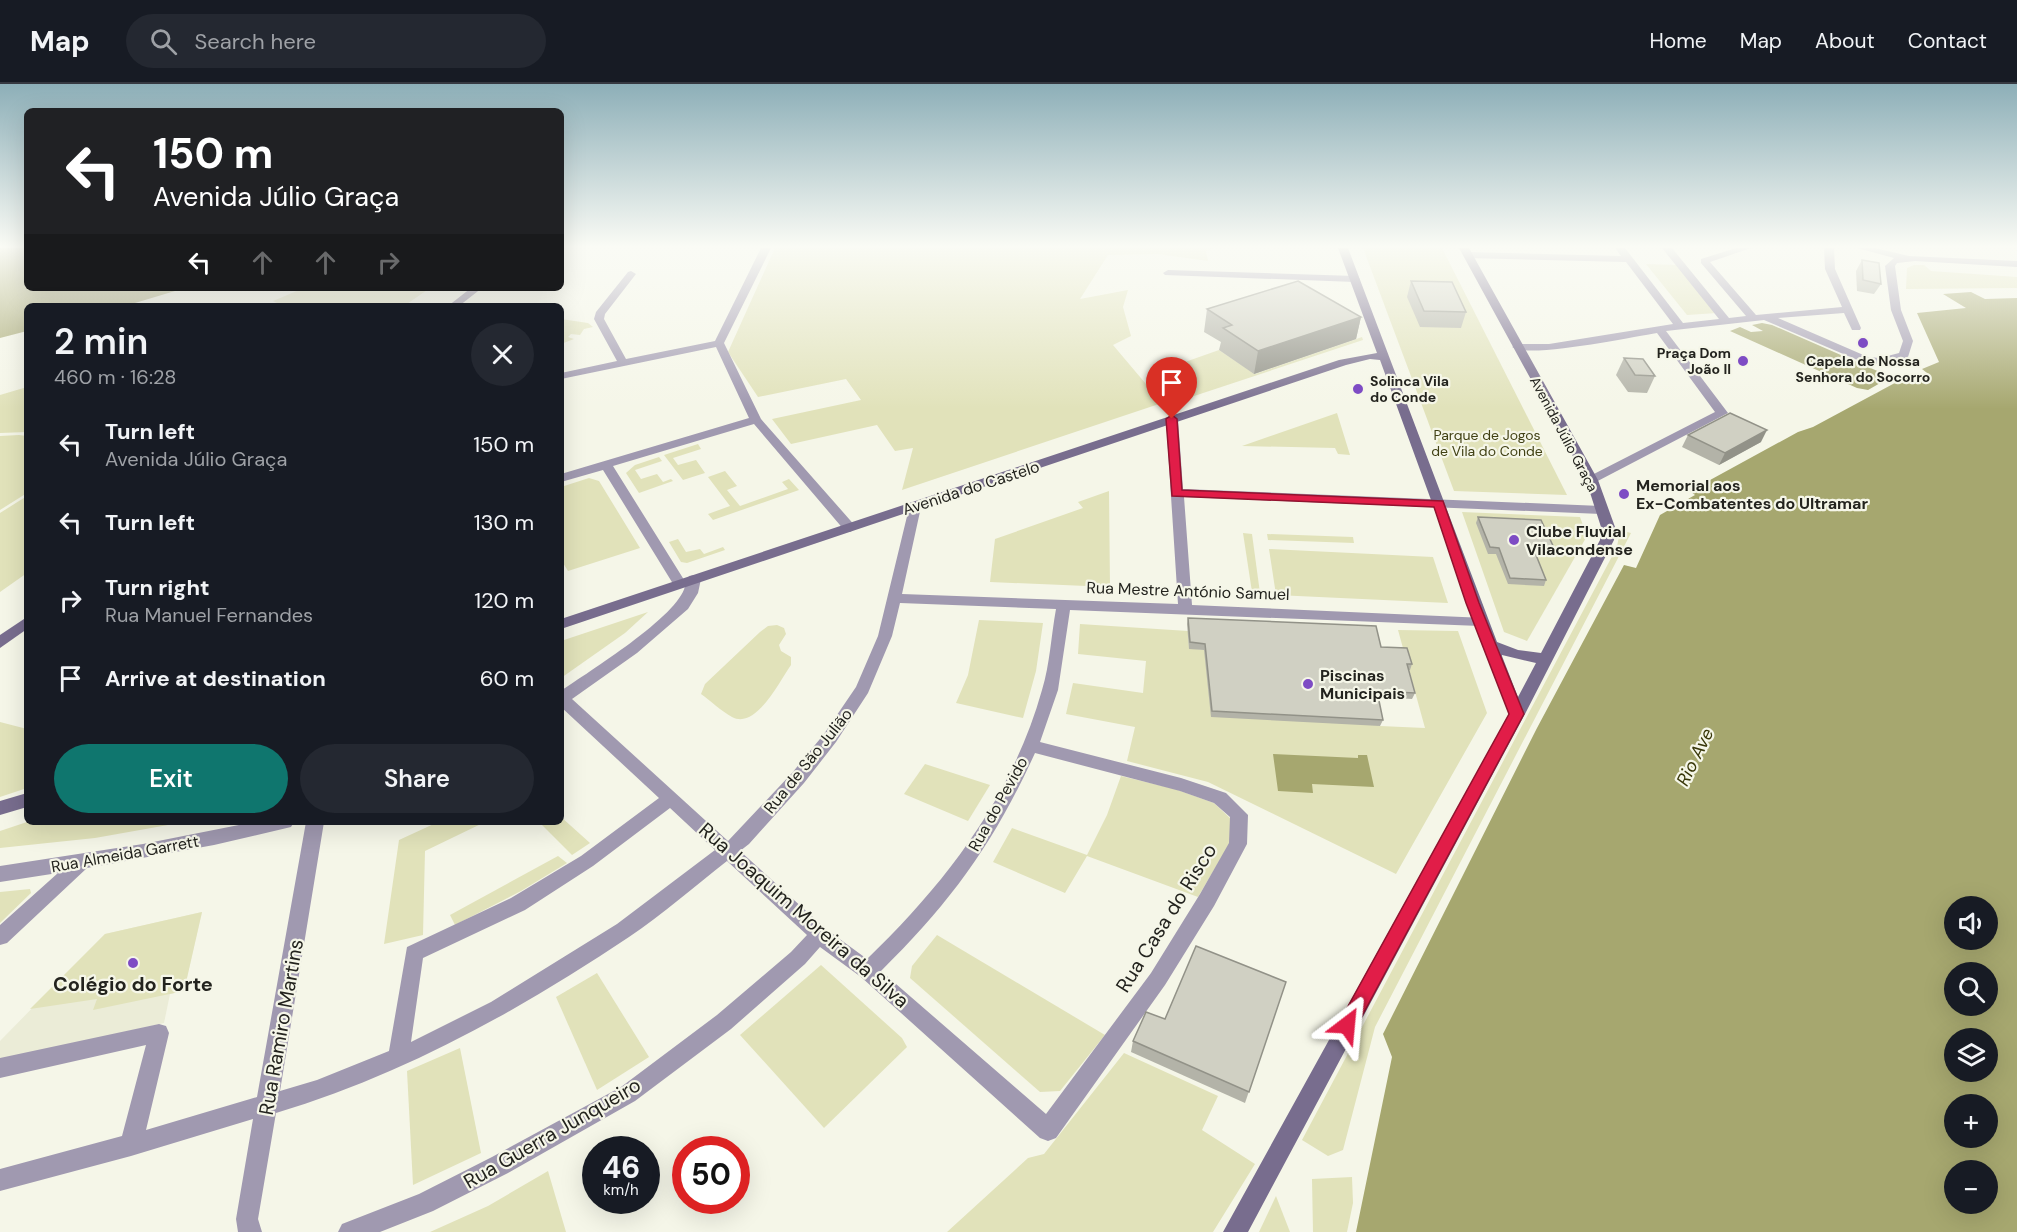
<!DOCTYPE html>
<meta charset="utf-8">
<style>
body{margin:0;font-family:"DM Sans",sans-serif;background:#242831;color:#f1f3f6;height:100vh;display:flex;flex-direction:column;font-size:22px;white-space:nowrap}
*{box-sizing:border-box;margin:0}
p{font-size:20px;color:#9ea1a6}
.icon{flex:none;width:33px;height:33px;fill:none;stroke:currentColor;stroke-width:2;stroke-linecap:round;stroke-linejoin:round}
.map{position:relative;flex:1;overflow:hidden}
.panel{position:absolute;left:24px;top:219px;width:540px;height:522px;display:flex;flex-direction:column;background:#171b24;border-radius:9px;box-shadow:0 6px 24px #0002}
.panel>*{flex:none}
.top-card{position:absolute;left:24px;top:24px;width:540px;height:183px;border-radius:9px;box-shadow:0 6px 24px #0002;background:#202124;color:#fff;overflow:hidden}
.tools{position:absolute;left:1944px;top:812px;display:grid;gap:12px}
.tools a{display:grid;place-items:center;width:54px;height:54px;border-radius:50%;background:#171b24;box-shadow:0 6px 24px #0002;font-size:30px}
.speed{position:absolute;left:582px;top:1052px;display:flex;gap:12px;font-size:30px;font-weight:700;text-align:center}
.speed>*{display:grid;place-content:center;width:78px;height:78px;border-radius:50%;background:#171b24;box-shadow:0 6px 24px #0002;line-height:1}
.speed small{font-size:15px;font-weight:400}
.speed .limit{border:9px solid #d22;background:#fff;color:#111}
.pin{position:absolute;display:grid;place-items:center;width:51px;height:51px;color:#fff;margin:-62px -26px;border-radius:50% 50% 50% 0;rotate:-45deg;box-shadow:0 0 6px #0007}
.pin .icon{rotate:45deg}
.me{position:absolute;width:66px;margin:-33px;rotate:29deg;stroke-linejoin:round;filter:drop-shadow(0 0 4px #0008)}
.turn{display:flex;align-items:center;gap:21px;height:126px;padding:0 30px;font-size:27px}
.turn .icon{width:78px;height:78px;stroke-width:2.5}
.turn b{display:block;font-size:42px;line-height:51px}
.lanes{display:flex;align-items:center;height:57px;padding:0 30px;background:#0003;justify-content:center;gap:30px;direction:ltr}
.lanes .off{opacity:.35}
.round{display:grid;place-items:center;flex:none;width:63px;height:63px;border-radius:32px;background:#242831}
.overview{display:flex;align-items:center;justify-content:space-between;height:102px;padding:0 30px}
h1{font-size:36px;font-weight:600;line-height:45px}
.button{display:flex;gap:12px;margin-top:auto;padding:12px 30px}
.button a{flex:1;height:69px;border-radius:36px;background:#0f766e;color:#fff;font-size:24px;font-weight:600;line-height:69px;text-align:center}
.button a+a{background:#242831;color:#f1f3f6}
ul{padding:0;list-style:none}
li{display:flex;align-items:center;gap:18px;height:78px;padding:0 30px}
li div{flex:1}
li b{display:block;font-size:22px}
li em{font-style:normal}
header{display:flex;align-items:center;gap:36px;box-sizing:border-box;height:84px;padding:0 30px;background:#171b24;border-bottom:2px solid #363941}
header strong{font-size:28px}
nav{display:flex;gap:33px;margin-inline-start:auto;font-size:21px}
.search{width:420px;height:54px;background:#242831;display:flex;align-items:center;gap:15px;box-sizing:border-box;padding:0 21px;border-radius:33px;color:#9ea1a6;font-size:22px}
.map>svg:first-child{display:block}
</style>
<header>
<strong>Map</strong>
<div class="search"><svg class="icon" aria-label="search" viewBox="0 0 24 24"><circle cx="10" cy="10" r="6"/><path d="M15 15l6 6"/></svg>Search here</div>
<nav><a>Home</a><a>Map</a><a>About</a><a>Contact</a></nav>
</header>
<div class="map">
<svg width="2017" height="1148" viewBox="0 0 2017 1148">
<rect width="100%" height="100%" fill="#f5f6e8"/>
<polygon fill="#ebecd7" points="202,828 184,907 170,910 164,939 0,976 0,957 105,850"/>
<g fill="#e1e2ba">
<polygon points="775,164 1214,164 1206,167 1208,177 1158,170 1108,171 1080,215 1128,206 1123,223 1131,252 1113,261 1162,319 902,406 913,364 895,367 877,341 791,360 772,335 861,316 846,295 758,313 728,268"/>
<polygon points="1363,164 1442,164 1567,411 1454,407"/>
<polygon points="1646,180 1678,181 1717,229 1687,231"/>
<polygon points="1914,181 1924,181 1931,187 2017,193 2017,204 1906,205 1907,184"/>
<polygon points="304,204 430,204 404,222 272,222 277,219 273,217"/>
<polygon points="561,235 588,239 593,243 584,245 580,251 571,250 568,253 574,255 561,260"/>
<polygon points="1362,253 1363,256 1185,315 1182,313 1174,315 1151,290 1219,266 1255,290"/>
<polygon points="27,303 27,348 0,349 0,311"/>
<polygon points="1337,329 1350,371 1338,370 1335,364 1242,362"/>
<polygon points="19,351 27,352 27,409 0,426 0,352"/>
<polygon points="698,360 701,365 673,374 678,381 696,376 705,389 683,396 664,371"/>
<polygon points="659,373 662,377 635,386 641,395 657,390 663,398 671,395 673,397 639,409 626,389 635,381"/>
<polygon points="725,387 737,402 727,406 740,422 788,405 782,398 789,395 799,406 713,436 708,430 730,422 708,393"/>
<polygon points="589,394 599,397 640,464 568,487 563,479 561,480 561,403"/>
<polygon points="1109,407 1110,503 990,498 995,455 1083,424 1078,418"/>
<polygon points="27,412 27,489 0,508 0,429"/>
<polygon points="1462,428 1580,433 1587,452 1527,557 1504,548"/>
<polygon points="1620,446 1631,449 1375,943 1343,1066 1328,1072 1302,1056 1617,463"/>
<polygon points="1243,449 1252,450 1260,509 1252,508"/>
<polygon points="1267,450 1353,453 1354,459 1268,456"/>
<polygon points="678,455 686,468 700,465 704,470 723,463 725,466 687,479 681,478 669,458"/>
<polygon points="1269,465 1433,473 1448,519 1276,511"/>
<polygon points="648,528 625,549 561,594 561,557"/>
<polygon points="979,536 1043,539 1036,587 1023,634 956,619 968,591"/>
<polygon points="1080,540 1188,547 1189,564 1204,566 1380,642 1425,644 1398,546 1458,547 1487,629 1396,790 1208,698 1127,677 1135,643 1066,630 1073,599 1143,609 1146,577 1078,570"/>
<path d="M777,541L784,544L786,550L779,561L781,567L791,573V581C779,598 756,646 732,633C721,627 711,617 701,610L705,600L760,548L768,542Z"/>
<polygon points="0,638 27,645 27,704 0,713"/>
<polygon points="925,680 990,701 968,737 904,710"/>
<polygon points="1121,692 1175,705 1214,719 1231,735 1231,757 1198,813 1087,772 1065,809 993,778 1012,744 1087,771 1107,731"/>
<polygon points="561,733 590,759 572,771 539,738 561,738"/>
<polygon points="27,738 185,738 95,754 0,764 0,747"/>
<polygon points="438,738 485,738 425,767 423,851 384,860 399,756"/>
<polygon points="558,772 567,779 521,807 455,841 450,831"/>
<polygon points="30,805 31,809 0,839 0,808"/>
<polygon points="202,828 184,907 93,926 97,915 30,925 105,850"/>
<polygon points="937,851 1105,951 1060,1007 1040,1008 910,894 912,882"/>
<polygon points="821,881 902,954 907,963 824,1044 740,951"/>
<polygon points="597,889 649,973 597,1006 556,913"/>
<polygon points="460,964 481,1069 413,1101 407,987"/>
<polygon points="1124,969 1218,1012 1202,1046 1255,1080 1213,1148 947,1148 1028,1074 1044,1070"/>
<polygon points="548,1087 566,1148 430,1148 488,1122"/>
<polygon points="1352,1093 1353,1119 1347,1148 1313,1148 1312,1095"/>
<polygon points="1276,1112 1290,1148 1259,1148"/>
</g>
<g fill="#a6a76f" fill-rule="evenodd">
<polygon points="0,164 27,164 27,204 185,204 125,222 27,222 27,247 0,254"/>
<path d="M1971,208L1985,215L2017,214V1148H1356L1392,973L1383,950L1537,644L1624,481L1636,484L1660,431L1695,411L1690,407L1798,348L1813,343L1906,293L1912,295L1927,289L1922,285L1939,278L1917,229L1966,224L1943,210ZM1954,822H1988V855H1954ZM1954,888H1988V921H1954ZM1954,954H1988V987H1954ZM1954,1020H1988V1053H1954ZM1954,1086H1988V1119H1954Z"/>
<polygon points="1762,239 1772,241 1882,289 1889,294 1868,306 1857,304 1730,247 1740,243 1751,248 1763,247 1752,241"/>
<polygon points="1273,670 1358,674 1358,671 1367,671 1374,703 1312,700 1313,709 1278,707"/>
</g>
<g fill="none" stroke-linecap="round" stroke-linejoin="round">
<g fill="#a099b0" fill-rule="evenodd">
<path d="M761,164H771L724,259L761,335L857,444L850,448L845,447L754,340L613,382L686,499L689,492L694,491L701,495L698,509L688,525L637,569L572,615L728,757L792,689L824,650L856,603L878,552L910,420H920L921,423L902,510L1178,520L1166,335L1172,332L1178,335L1183,405L1601,422L1607,426L1601,430L1184,413L1192,521L1485,534L1487,537L1480,542L1070,526L1058,606L1040,658L1181,694L1226,709L1248,731L1247,760L1214,822L1165,901L1056,1054L1048,1057L1040,1054L861,893L820,863L805,880L731,945L635,1017L508,1089L433,1127L380,1148H338L342,1140L419,1110L492,1073L621,1003L717,931L791,868L807,851L727,777C695,802 663,830 629,853C520,926 403,991 276,1029L258,1135L262,1148H238L236,1135L253,1035L131,1072L0,1107V1085L122,1052L146,961L0,994V974L159,940L166,942L169,949L146,1046L257,1013L306,738H324L280,1007L317,996L389,967L407,863L511,814L581,772L659,714L561,623V607C588,588 679,532 685,502L675,503L603,386L561,398V390L749,334L716,263L561,295V289L617,277L594,235L596,228L628,188L631,187L636,190L605,230L604,235L626,275L715,257ZM900,519L1056,525C1051,552 1050,580 1042,606C1012,713 946,799 867,875L826,845L740,767L749,760L804,699L836,658L868,609L892,552ZM1035,669L1180,707L1214,719L1230,733L1229,759L1200,810L1151,889L1046,1030L881,887C951,818 994,759 1035,669ZM670,724L715,766L617,840L491,918L411,958L423,874L525,826L593,782Z"/>
<path d="M1615,164H1625L1683,239L1719,235L1662,164H1672L1729,234L1746,232L1701,179V175L1736,164H1751L1710,178L1756,231L1842,223L1825,185L1824,164H1834L1835,185L1861,244L1860,246H1852L1844,229L1778,234L1868,273L1880,274L1899,269L1903,257L1891,226L1885,182L1894,174L1857,164H1875L1909,172L2017,177V183L1915,177L1897,179L1895,182L1901,226L1913,257L1908,273L1880,280L1862,278L1764,236L1666,247L1728,329L1592,400L1588,399L1586,396L1588,393L1715,328L1657,249C1632,253 1527,275 1512,263L1517,260H1549L1673,240L1626,178L1468,174L1463,171L1468,168L1621,172Z"/>
<polygon points="1168,186 1355,192 1360,195 1355,198 1165,191 1163,189"/>
<polygon points="254,738 294,738 291,743 214,761 87,784 7,859 0,861 0,841 58,789 0,798 0,782 143,760"/>
</g>
<g fill="#786d8e" fill-rule="evenodd">
<path d="M1338,164H1348L1497,558L1518,566L1541,569L1600,456L1601,443L1586,396L1459,164H1469L1598,396L1615,443L1614,456L1525,630L1248,1148H1223L1509,630L1380,276L1370,275L1346,281L561,545V535L1339,276L1377,269ZM1502,571L1536,579L1518,613L1502,572Z"/>
<polygon points="471,204 482,204 459,222 448,222"/>
<polygon points="27,533 27,545 0,564 0,551"/>
<polygon points="27,709 27,723 0,731 0,717"/>
</g>
</g>
<g fill="#b3b3a8">
<polygon points="1862,176 1881,200 1874,210 1857,207 1856,187"/>
<polygon points="1411,197 1466,228 1461,244 1420,243 1407,213"/>
<polygon points="1207,225 1361,233 1356,255 1254,290 1219,266 1221,258 1204,248"/>
<polygon points="1624,274 1655,292 1647,309 1628,308 1616,291"/>
<polygon points="1688,351 1761,358 1719,381 1682,363"/>
<polygon points="1478,433 1555,466 1553,473 1536,472 1546,496 1544,502 1508,500 1496,470 1488,470 1476,439"/>
<polygon points="1188,534 1381,563 1412,580 1410,586 1408,586 1415,609 1412,615 1378,613 1383,636 1380,642 1211,633 1204,566 1189,565 1187,540"/>
<polygon points="1286,898 1245,1019 1131,968 1133,957 1165,935"/>
</g>
<g fill="#929288">
<polygon points="1361,233 1356,255 1254,290 1258,267"/>
<polygon points="1767,346 1761,358 1719,381 1725,369"/>
</g>
<g fill="#d0d0c3" stroke="#929288" stroke-width="1.5">
<polygon points="1862,176 1879,179 1881,200 1863,196"/>
<polygon points="1298,197 1361,233 1258,267 1223,244 1232,241 1207,225"/>
<polygon points="1411,197 1452,198 1466,228 1424,227"/>
<polygon points="1624,274 1643,275 1655,292 1635,291"/>
<polygon points="1730,329 1767,346 1725,369 1688,351"/>
<polygon points="1478,433 1541,436 1555,466 1534,466 1546,496 1510,494 1499,464 1490,463"/>
<polygon points="1188,534 1376,542 1381,563 1407,564 1412,580 1407,580 1415,609 1377,607 1383,636 1212,627 1205,560 1190,558"/>
<polygon points="1196,862 1286,898 1249,1008 1133,957 1146,928 1165,935"/>
</g>
<linearGradient id="sky" x2="0" y2="1"><stop stop-color="#8dafb8"/><stop offset="0.5" stop-color="#fafbf5"/><stop offset="1" stop-color="#fafbf5" stop-opacity="0"/></linearGradient>
<rect width="2017" height="325" fill="url(#sky)"/>
<polygon fill="#e11d48" stroke="#92132f" stroke-width="1.5" points="1172,331 1177,335 1182,406 1443,417 1479,519 1524,630 1354,947 1347,950 1341,947 1338,941 1341,935 1509,630 1466,519 1434,423 1172,412 1166,335"/>
<g fill="#7e4cc4" stroke="#f5f6e8" stroke-width="2">
<circle cx="1863" cy="259" r="6"/>
<circle cx="1743" cy="277" r="6"/>
<circle cx="1358" cy="305" r="6"/>
<circle cx="1624" cy="410" r="6"/>
<circle cx="1514" cy="456" r="6"/>
<circle cx="1308" cy="600" r="6"/>
<circle cx="133" cy="879" r="6"/>
</g>
<g text-anchor="middle" dominant-baseline="central" stroke-width="4.5" stroke-linejoin="round" paint-order="stroke">
<g font-size="14" font-weight="bold" fill="#23231e" stroke="#f5f6e8" text-anchor="end">
<text x="1731" y="269">Praça Dom<tspan x="1731" dy="16">João II</tspan></text>
<text x="1863" y="277" text-anchor="middle">Capela de Nossa<tspan x="1863" dy="16">Senhora do Socorro</tspan></text>
<text x="1370" y="297" text-anchor="start">Solinca Vila<tspan x="1370" dy="16">do Conde</tspan></text>
</g>
<g font-size="14" fill="#23231e" stroke="#f5f6e8">
<text transform="translate(1564 350) rotate(62)">Avenida Júlio Graça</text>
</g>
<g font-size="14" fill="#414114" stroke="#f5f6e8">
<text x="1487" y="351">Parque de Jogos<tspan x="1487" dy="16">de Vila do Conde</tspan></text>
</g>
<g font-size="16" font-weight="bold" fill="#23231e" stroke="#f5f6e8" text-anchor="start">
<text x="1636" y="401">Memorial aos<tspan x="1636" dy="18">Ex-Combatentes do Ultramar</tspan></text>
<text x="1526" y="447">Clube Fluvial<tspan x="1526" dy="18">Vilacondense</tspan></text>
<text x="1320" y="591">Piscinas<tspan x="1320" dy="18">Municipais</tspan></text>
</g>
<g font-size="16" fill="#23231e" stroke="#f5f6e8">
<text transform="translate(971 404) rotate(-18)">Avenida do Castelo</text>
<text transform="translate(1188 507) rotate(2)">Rua Mestre António Samuel</text>
<text transform="translate(808 677) rotate(-51)">Rua de São Julião</text>
<text transform="translate(998 720) rotate(-61)">Rua do Pevido</text>
<text transform="translate(125 770) rotate(-10)">Rua Almeida Garrett</text>
</g>
<g font-size="18" font-style="italic" fill="#383709" stroke="#f5f6e8">
<text transform="translate(1695 673) rotate(-64)">Rio Ave</text>
</g>
<g font-size="20" fill="#23231e" stroke="#f5f6e8">
<text transform="translate(804 831) rotate(41)">Rua Joaquim Moreira da Silva</text>
<text transform="translate(1166 834) rotate(-58)">Rua Casa do Risco</text>
<text transform="translate(281 943) rotate(-80)">Rua Ramiro Martins</text>
<text transform="translate(552 1049) rotate(-30)">Rua Guerra Junqueiro</text>
</g>
<g font-size="20" font-weight="bold" fill="#23231e" stroke="#f5f6e8">
<text x="133" y="900">Colégio do Forte</text>
</g>
</g>
</svg>
<div class="tools">
<a><svg class="icon" aria-label="sound" viewBox="0 0 24 24"><path d="M4 9h4l5-4v14l-5-4H4zM17 9q2 3 0 6"/></svg></a>
<a><svg class="icon" aria-label="search" viewBox="0 0 24 24"><circle cx="10" cy="10" r="6"/><path d="M15 15l6 6"/></svg></a>
<a><svg class="icon" aria-label="layers" viewBox="0 0 24 24"><path d="M12 4l9 5-9 5-9-5zM3 14l9 5 9-5"/></svg></a>
<a>+</a>
<a>−</a>
</div>
<div class="speed"><div>46<small>km/h</small></div><div class="limit">50</div></div>
<div class="pin" style="left:1172px;top:335px;background:#d93025"><svg class="icon" aria-label="arrive" viewBox="0 0 24 24"><path d="M6 21V4h12l-3 4 3 4H6"/></svg></div>
<svg class="me" style="left:1347px;top:941px" viewBox="-20 -20 40 40"><path d="M0-17L14 15 0 8-14 15z" fill="#e11d48" stroke="#fff" stroke-width="4"/></svg>
<div class="top-card">
<div class="turn"><svg class="icon" aria-label="left" viewBox="0 0 24 24"><path d="M17 20v-9H6M10 6l-5 5 5 5"/></svg><div><b>150 m</b>Avenida Júlio Graça</div></div>
<div class="lanes"><svg class="icon" aria-label="left" viewBox="0 0 24 24"><path d="M17 20v-9H6M10 6l-5 5 5 5"/></svg><svg class="icon off" aria-label="ahead" viewBox="0 0 24 24"><path d="M12 20V5M6 11l6-6 6 6"/></svg><svg class="icon off" aria-label="ahead" viewBox="0 0 24 24"><path d="M12 20V5M6 11l6-6 6 6"/></svg><svg class="icon off" aria-label="right" viewBox="0 0 24 24"><path d="M7 20v-9h11M14 6l5 5-5 5"/></svg></div>
</div>
<section class="panel">
<div class="overview"><div><h1>2 min</h1><p>460 m · 16:28</p></div><a class="round"><svg class="icon" aria-label="close" viewBox="0 0 24 24"><path d="M6 6l12 12M18 6L6 18"/></svg></a></div>
<ul>
<li><svg class="icon" aria-label="left" viewBox="0 0 24 24"><path d="M17 20v-9H6M10 6l-5 5 5 5"/></svg><div><b>Turn left</b><p>Avenida Júlio Graça</p></div><em>150 m</em></li>
<li><svg class="icon" aria-label="left" viewBox="0 0 24 24"><path d="M17 20v-9H6M10 6l-5 5 5 5"/></svg><div><b>Turn left</b></div><em>130 m</em></li>
<li><svg class="icon" aria-label="right" viewBox="0 0 24 24"><path d="M7 20v-9h11M14 6l5 5-5 5"/></svg><div><b>Turn right</b><p>Rua Manuel Fernandes</p></div><em>120 m</em></li>
<li><svg class="icon" aria-label="arrive" viewBox="0 0 24 24"><path d="M6 21V4h12l-3 4 3 4H6"/></svg><div><b>Arrive at destination</b></div><em>60 m</em></li>
</ul>
<div class="button"><a>Exit</a><a>Share</a></div>
</section>
</div>
